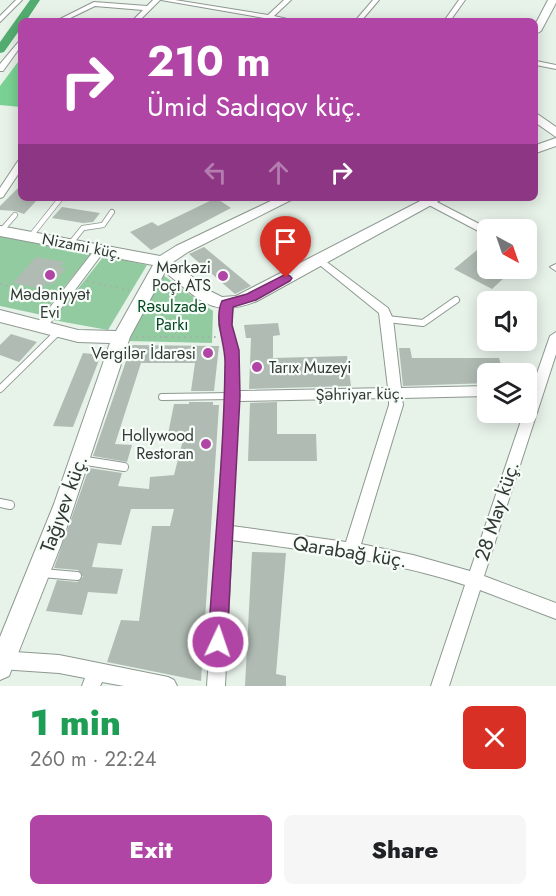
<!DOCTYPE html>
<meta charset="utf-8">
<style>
body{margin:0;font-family:Jost,sans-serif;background:#f6f6f6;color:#202124;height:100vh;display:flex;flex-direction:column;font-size:22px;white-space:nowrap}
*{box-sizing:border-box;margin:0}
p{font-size:20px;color:#757577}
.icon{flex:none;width:33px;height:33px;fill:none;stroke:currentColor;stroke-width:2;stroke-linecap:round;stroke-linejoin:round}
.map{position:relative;height:686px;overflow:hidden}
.panel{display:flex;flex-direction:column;background:#fff;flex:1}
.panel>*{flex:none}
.guide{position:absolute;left:18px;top:18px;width:520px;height:183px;border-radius:9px;box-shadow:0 3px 15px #0003;background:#b145a5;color:#fff;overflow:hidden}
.needle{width:39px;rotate:140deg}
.tools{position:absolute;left:477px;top:219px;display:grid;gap:12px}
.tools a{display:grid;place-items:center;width:60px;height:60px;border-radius:9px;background:#fff;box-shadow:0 3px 15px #0003;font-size:30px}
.pin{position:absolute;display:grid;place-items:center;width:51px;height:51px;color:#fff;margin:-62px -26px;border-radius:50% 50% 50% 0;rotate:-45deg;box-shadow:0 0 6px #0007}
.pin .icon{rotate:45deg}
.me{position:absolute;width:66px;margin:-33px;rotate:3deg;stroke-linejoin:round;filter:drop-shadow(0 0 4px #0008)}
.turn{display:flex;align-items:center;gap:21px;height:126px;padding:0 30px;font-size:27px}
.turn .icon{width:78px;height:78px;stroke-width:2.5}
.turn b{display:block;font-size:42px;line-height:51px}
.lanes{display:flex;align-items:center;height:57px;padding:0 30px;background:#0003;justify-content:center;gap:30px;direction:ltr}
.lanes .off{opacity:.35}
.round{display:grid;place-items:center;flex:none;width:63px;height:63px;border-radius:9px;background:#f6f6f6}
.overview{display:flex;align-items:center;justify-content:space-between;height:102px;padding:0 30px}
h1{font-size:36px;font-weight:800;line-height:45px;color:#1e9e55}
.cta{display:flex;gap:12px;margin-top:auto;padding:12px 30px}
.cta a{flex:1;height:69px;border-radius:9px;background:#b145a5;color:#fff;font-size:24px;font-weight:800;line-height:69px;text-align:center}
.cta a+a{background:#f6f6f6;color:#202124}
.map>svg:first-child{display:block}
</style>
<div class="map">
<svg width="556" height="686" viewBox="0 0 556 686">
<rect width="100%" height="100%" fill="#e7f2e9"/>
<g fill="#93cba1">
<polygon points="0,235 92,252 42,315 0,306"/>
<polygon points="104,256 147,265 108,330 53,320"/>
<polygon points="163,275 213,311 212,343 127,341"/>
</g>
<polygon fill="#79d293" points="21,58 21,107 0,105 0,86"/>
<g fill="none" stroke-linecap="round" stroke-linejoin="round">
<polygon fill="#54ad70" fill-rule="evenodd" points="30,0 40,0 26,21 21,21 21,28 4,52 0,53 0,42"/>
</g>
<g fill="#b0bcb3">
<polygon points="21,185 21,198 39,198 24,214 15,211 0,210 0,206"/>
<polygon points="216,198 231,208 151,250 130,232 152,222 158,226"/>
<polygon points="62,207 100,213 93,222 83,223 52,218"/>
<polygon points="488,241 488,268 515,268 492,289 454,269"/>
<polygon points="204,247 251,286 235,294 189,254"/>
<polygon points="36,257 64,262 60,267 66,268 52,285 47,283 42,289 13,283"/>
<polygon points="278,323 280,335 273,336 273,358 347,356 351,386 249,389 251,338 246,338 244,325"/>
<polygon points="11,334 37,342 19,362 0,355 0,345"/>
<polygon points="130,345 219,346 214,391 191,391 195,363 141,363 115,444 132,445 127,462 93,456 125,364"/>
<polygon points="399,348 410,348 412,358 499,358 504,374 488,374 488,383 403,386"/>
<polygon points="83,353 101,355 73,427 53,426"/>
<polygon points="189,402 213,402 213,405 219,405 201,681 107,662 121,620 139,621 152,526 170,526 174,509 131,509 121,545 98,543 92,567 123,569 117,594 88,592 82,615 46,611 57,580 77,582 83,577 78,570 54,568 89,468 122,473 118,486 149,489 150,477 174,475 184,436 168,434 174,404 189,404"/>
<polygon points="277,402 277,434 316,434 317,461 248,461 250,403"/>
<polygon points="252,552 286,553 276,674 286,676 286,686 245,686"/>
</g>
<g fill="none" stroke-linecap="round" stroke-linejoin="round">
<defs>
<g id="lane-far2">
<polyline points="1,231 15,215"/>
<polyline points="30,237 61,198"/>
<polyline points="70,244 83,228 103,225 112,212"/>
</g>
<g id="lane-far1">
<polyline points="387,319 423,323 456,300"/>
<polyline points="0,389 58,332"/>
<polyline points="162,397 232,396"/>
</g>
<g id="lane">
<polyline points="80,460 124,467"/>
<polyline points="0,503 10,505"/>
<polyline points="42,573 77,576"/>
</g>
<g id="street">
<polygon points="16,0 22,0 0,22 0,16"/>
<polygon points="153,0 160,0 139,21 132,21 143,10 95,6 64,21 56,21 94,2 147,6"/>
<polygon points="161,0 175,0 268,15 284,0 291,0 274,16 296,21 270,19 267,21 264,18"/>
<polygon points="373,0 379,0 361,21 355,21"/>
<polygon points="459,0 465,0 450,21 444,21"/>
<polygon points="21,39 21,46 3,71 0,71 0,64"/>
<polygon points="536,61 556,65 556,69 536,65"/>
<polygon points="21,160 21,170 3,197 0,198 0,188 18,161"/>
<polygon points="430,199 433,200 491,230 488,230 488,235 484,234 427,204 425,202"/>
<polygon points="100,247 105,250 45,330 37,330 35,327 37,324 96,248"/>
<path d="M320,257L388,308L393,319L401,388L488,386V396L402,398L403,405L361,544L413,555L470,571L524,412H526V405L550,336L556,332V354L484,576L556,603V619L480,590L449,686H431L465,585C389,560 311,551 232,540L225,686H207L226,396V350L219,325L221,304L227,300L233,304L231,325L238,350V391L388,388L379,313L316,262L315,260L316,258ZM389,398V405L346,542L232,526L238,401Z"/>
<polygon points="556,264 556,271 550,267"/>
<polygon points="0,651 59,655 168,677 174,680 177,686 124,686 102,682 100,686 82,686 85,678 59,673 0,669"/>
</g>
<g id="secondary">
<polygon points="548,0 556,0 556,3 541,31 536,34 536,23"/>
<polygon points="536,113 556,127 556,137 536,123"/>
<polygon points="556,138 556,146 536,153 536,145"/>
<path d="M277,198H295L188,252L173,262L212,292L222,297L236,296L426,198H444L257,301C211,319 199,299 165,272L130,337L61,545L9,676L0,680V637L54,504L110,343L78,342L0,322V310L78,330L116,331L153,265L0,236V226L160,256L176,246Z"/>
</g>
</defs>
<use href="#lane-far2" stroke="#8d9890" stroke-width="6"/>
<use href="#lane-far1" stroke="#8d9890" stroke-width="8"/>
<use href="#lane" stroke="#8d9890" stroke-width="10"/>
<use href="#street" stroke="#8d9890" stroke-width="2"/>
<use href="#secondary" stroke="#8d9890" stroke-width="2"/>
<g stroke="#a7b0a8" stroke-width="2" stroke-dasharray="1.5 4.5" stroke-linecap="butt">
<polyline points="87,281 132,291"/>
<polyline points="0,284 52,296"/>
<polyline points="136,337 217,337"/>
<polyline points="165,338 176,297 181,290"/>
</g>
<use href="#lane-far2" stroke="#fff" stroke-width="4.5"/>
<use href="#lane-far1" stroke="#fff" stroke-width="6"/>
<use href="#lane" stroke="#fff" stroke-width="8"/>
<use href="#street" fill="#fff" fill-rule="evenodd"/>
<use href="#secondary" fill="#fff" fill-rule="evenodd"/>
</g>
<path fill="#b145a5" stroke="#732d6b" stroke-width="1.5" d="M286,274L290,276L292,278L290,281L256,300L233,307L232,325L239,350L240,396L227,642L225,649L218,652L211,649L208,642C214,549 224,456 225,364C226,344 213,320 222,301L247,294Z"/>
<g fill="#b145a5" stroke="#f7fef9" stroke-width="2">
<circle cx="50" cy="275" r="6"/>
<circle cx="223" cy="276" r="6"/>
<circle cx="208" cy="353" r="6"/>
<circle cx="257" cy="367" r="6"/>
<circle cx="206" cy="444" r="6"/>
</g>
<g text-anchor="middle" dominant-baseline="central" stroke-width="4.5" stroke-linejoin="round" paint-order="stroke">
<g font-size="16" fill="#343935" stroke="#f7fef9">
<text transform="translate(82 246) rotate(11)">Nizami küç.</text>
<text transform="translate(360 394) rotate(-1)">Şəhriyar küç.</text>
</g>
<g font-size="16" fill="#343935" stroke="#f7fef9" text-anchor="end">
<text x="211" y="267">Mərkəzi<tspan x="211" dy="18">Poçt ATS</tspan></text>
<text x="50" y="294" text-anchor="middle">Mədəniyyət<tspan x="50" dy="18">Evi</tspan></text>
<text x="196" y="353">Vergilər İdarəsi</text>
<text x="269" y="367" text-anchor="start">Tarıx Muzeyi</text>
<text x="194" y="435">Hollywood<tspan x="194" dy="18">Restoran</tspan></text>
</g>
<g font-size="16" fill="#00461f" stroke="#f7fef9">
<text x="172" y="306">Rəsulzadə<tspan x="172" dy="18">Parkı</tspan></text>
</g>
<g font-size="20" fill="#343935" stroke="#f7fef9">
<text transform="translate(64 504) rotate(-70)">Tağıyev küç.</text>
<text transform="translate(497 511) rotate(-72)">28 May küç.</text>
<text transform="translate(350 552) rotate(9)">Qarabağ küç.</text>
</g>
</g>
</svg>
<div class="tools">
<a><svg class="needle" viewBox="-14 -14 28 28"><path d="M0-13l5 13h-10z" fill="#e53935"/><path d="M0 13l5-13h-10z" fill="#757577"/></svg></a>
<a><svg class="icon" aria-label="sound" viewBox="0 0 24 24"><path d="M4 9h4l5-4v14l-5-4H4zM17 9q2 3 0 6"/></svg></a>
<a><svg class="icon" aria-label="layers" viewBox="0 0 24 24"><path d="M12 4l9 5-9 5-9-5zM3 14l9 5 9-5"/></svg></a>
</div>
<div class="pin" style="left:286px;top:278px;background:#d93025"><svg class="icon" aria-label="arrive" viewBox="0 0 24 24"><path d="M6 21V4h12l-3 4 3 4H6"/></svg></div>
<svg class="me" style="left:218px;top:642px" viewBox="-20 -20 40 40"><circle r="17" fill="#b145a5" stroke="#fff" stroke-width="3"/><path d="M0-11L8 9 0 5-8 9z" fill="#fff"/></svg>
<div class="guide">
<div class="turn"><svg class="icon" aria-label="right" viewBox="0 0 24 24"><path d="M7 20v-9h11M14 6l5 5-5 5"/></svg><div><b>210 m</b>Ümid Sadıqov küç.</div></div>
<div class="lanes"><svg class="icon off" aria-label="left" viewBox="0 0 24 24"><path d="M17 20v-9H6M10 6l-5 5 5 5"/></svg><svg class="icon off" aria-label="ahead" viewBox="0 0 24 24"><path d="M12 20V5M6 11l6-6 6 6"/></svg><svg class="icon" aria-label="right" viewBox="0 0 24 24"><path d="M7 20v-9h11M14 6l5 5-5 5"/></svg></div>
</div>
</div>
<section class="panel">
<div class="overview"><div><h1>1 min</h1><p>260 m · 22:24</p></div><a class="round" style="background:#d93025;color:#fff"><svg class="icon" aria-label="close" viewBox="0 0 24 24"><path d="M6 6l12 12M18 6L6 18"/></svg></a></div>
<div class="cta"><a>Exit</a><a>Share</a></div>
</section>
